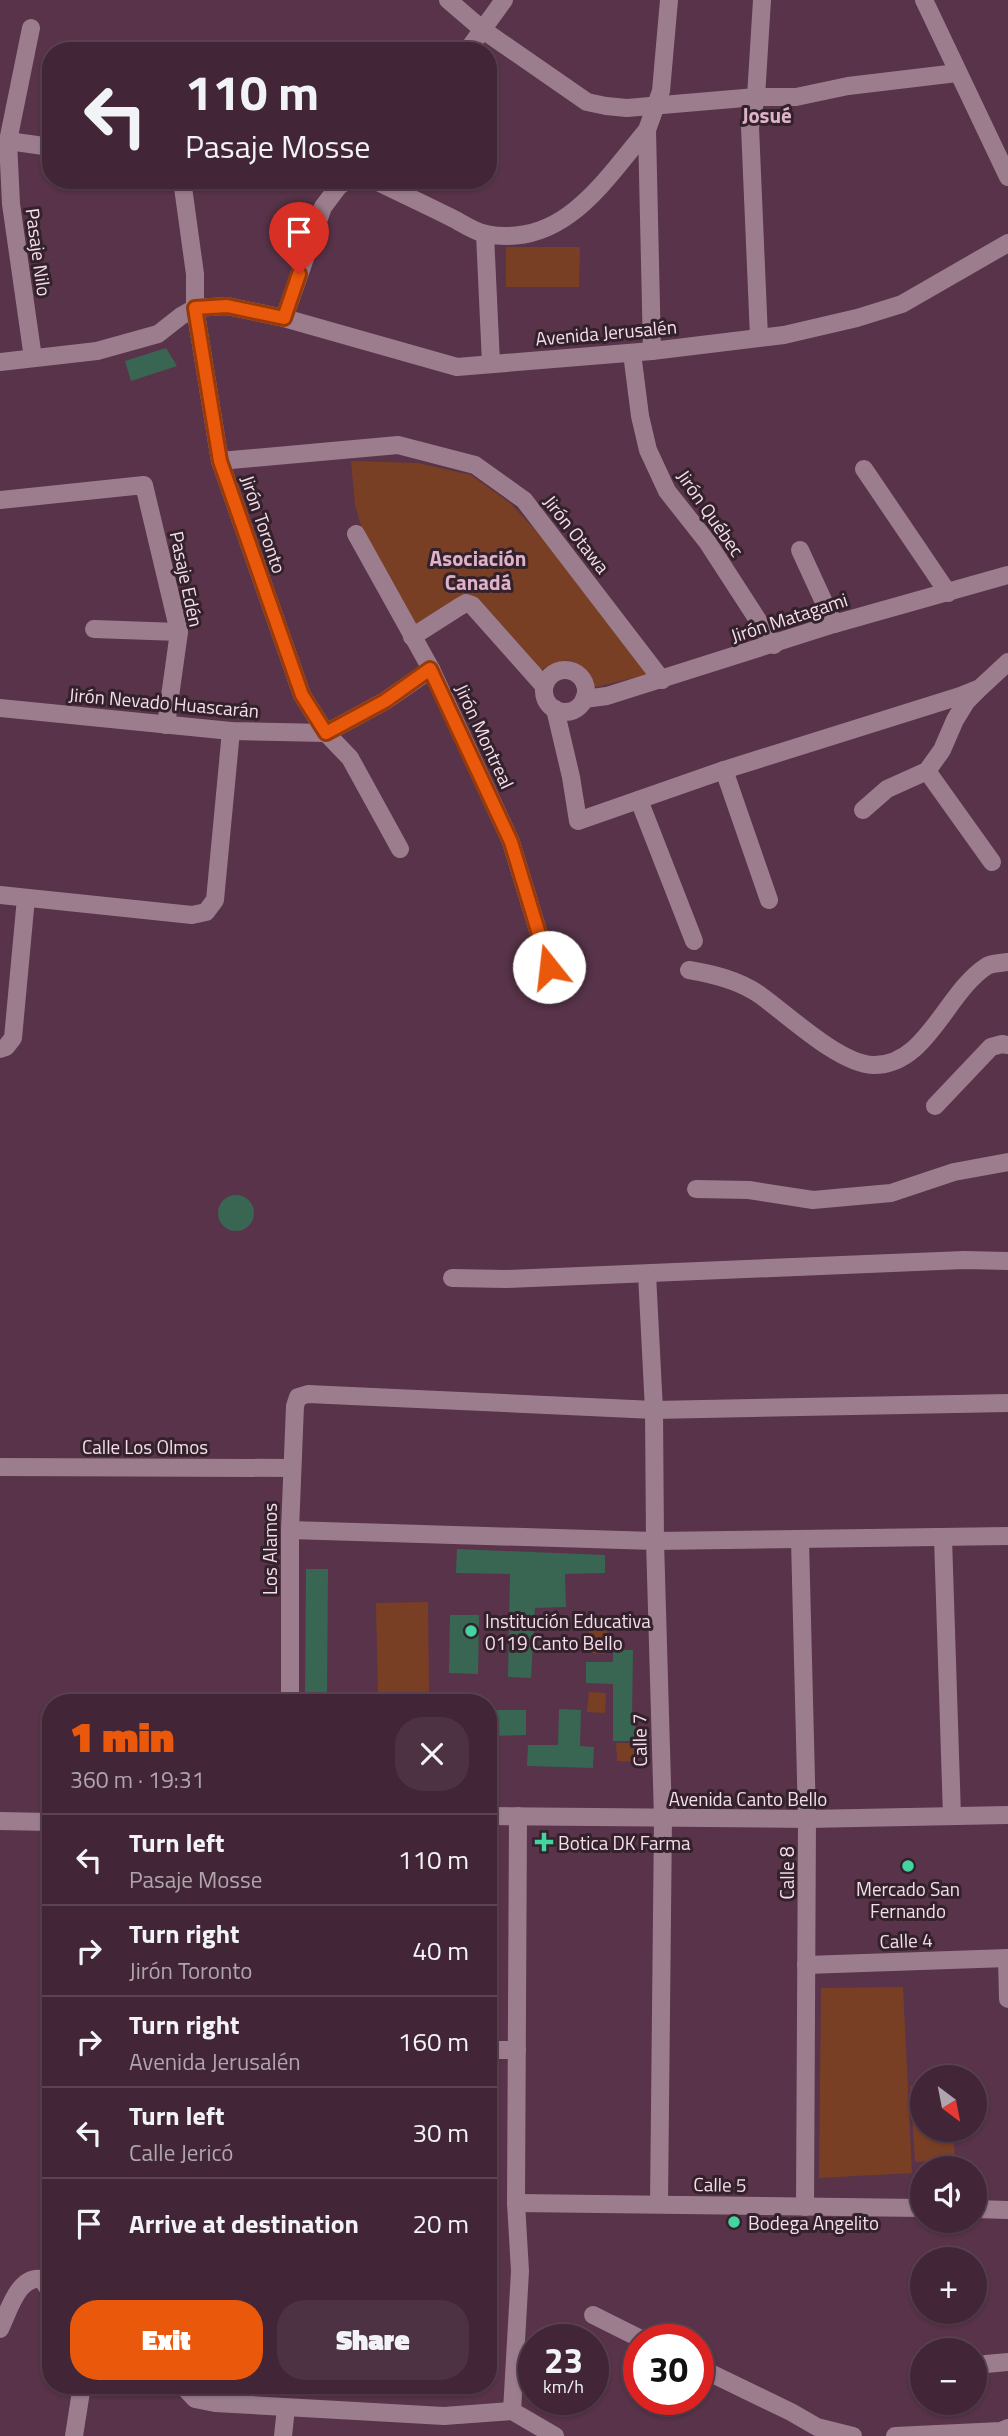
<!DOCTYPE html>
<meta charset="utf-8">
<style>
body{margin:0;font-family:"Titillium Web",sans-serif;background:#4c3242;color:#f1f3f6;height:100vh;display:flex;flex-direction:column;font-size:26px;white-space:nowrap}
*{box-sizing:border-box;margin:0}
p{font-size:23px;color:#aea5ad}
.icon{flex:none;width:38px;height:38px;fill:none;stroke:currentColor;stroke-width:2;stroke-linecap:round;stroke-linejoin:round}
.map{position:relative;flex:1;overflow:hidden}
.sheet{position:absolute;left:42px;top:1694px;width:455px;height:700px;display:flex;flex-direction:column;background:#422637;border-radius:28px;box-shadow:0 2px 5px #0004,0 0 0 2px #5a4352}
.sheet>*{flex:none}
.top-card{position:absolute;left:42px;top:42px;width:455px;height:147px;border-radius:28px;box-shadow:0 2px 5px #0004,0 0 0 2px #5a4352;background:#422637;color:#f1f3f6;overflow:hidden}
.needle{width:46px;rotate:148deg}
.tools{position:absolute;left:910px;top:2065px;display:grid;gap:14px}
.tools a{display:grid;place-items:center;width:77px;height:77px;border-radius:50%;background:#422637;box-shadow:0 2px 5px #0004,0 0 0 2px #5a4352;font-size:35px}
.speed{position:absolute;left:518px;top:2324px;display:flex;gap:14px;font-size:35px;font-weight:700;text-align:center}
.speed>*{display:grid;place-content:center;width:91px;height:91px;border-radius:50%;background:#422637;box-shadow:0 2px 5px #0004,0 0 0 2px #5a4352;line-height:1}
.speed small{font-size:18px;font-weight:400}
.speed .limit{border:10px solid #d22;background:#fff;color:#111}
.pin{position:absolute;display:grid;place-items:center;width:60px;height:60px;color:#fff;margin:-72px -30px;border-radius:50% 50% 50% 0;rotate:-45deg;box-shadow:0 0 7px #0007}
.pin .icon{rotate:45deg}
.me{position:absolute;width:77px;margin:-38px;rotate:344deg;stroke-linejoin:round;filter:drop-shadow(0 0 5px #0008)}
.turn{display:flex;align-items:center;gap:24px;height:147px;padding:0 28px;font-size:32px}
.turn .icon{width:91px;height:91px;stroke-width:2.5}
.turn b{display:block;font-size:49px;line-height:60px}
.round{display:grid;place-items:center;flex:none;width:74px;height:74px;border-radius:28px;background:#4c3242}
.summary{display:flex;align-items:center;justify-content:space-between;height:119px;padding:0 28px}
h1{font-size:42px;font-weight:800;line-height:52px;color:#ea580c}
.button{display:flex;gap:14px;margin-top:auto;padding:14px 28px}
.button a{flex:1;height:80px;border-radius:28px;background:#ea580c;color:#fff;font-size:28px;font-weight:800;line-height:80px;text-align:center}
.button a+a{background:#4c3242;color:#f1f3f6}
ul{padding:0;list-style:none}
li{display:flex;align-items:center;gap:21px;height:91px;padding:0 28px;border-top:2px solid #5a4352}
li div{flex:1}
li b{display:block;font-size:26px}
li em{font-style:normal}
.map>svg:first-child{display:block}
</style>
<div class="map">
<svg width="1008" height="2436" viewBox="0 0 1008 2436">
<rect width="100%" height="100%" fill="#583349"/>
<g fill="#793f24">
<polygon points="506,247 580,247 579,287 506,287"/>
<path d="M351,461L418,463L471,475L510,503L542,537L649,674L596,687C571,660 576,652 539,671L473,600L415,628L364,536L355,505Z"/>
<polygon points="428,1602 429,1696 378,1697 376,1603"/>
<polygon points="589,1627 607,1627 606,1654 588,1653"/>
<polygon points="589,1692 606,1693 605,1713 587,1712"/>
<polygon points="616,1743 638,1743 638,1762 617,1761"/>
<polygon points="903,1987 912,2173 819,2178 821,1988"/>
<polygon points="922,2085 922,2130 953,2130 955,2159 915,2162 910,2086"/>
</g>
<g fill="#386653">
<polygon points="166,348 177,366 131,381 125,361"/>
<circle cx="236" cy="1213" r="18"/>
<polygon points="457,1549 605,1555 605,1573 565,1574 566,1607 535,1608 531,1678 508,1677 510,1574 456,1573"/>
<polygon points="306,1569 328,1569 327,1703 305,1703"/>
<polygon points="450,1615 479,1615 478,1674 449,1673"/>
<polygon points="613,1650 633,1650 632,1717 636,1717 635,1741 613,1741 613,1684 586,1683 586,1662 613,1662"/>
<polygon points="559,1709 581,1710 580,1746 594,1747 593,1768 527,1766 528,1745 558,1745"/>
<polygon points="490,1710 526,1710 526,1735 490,1736"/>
</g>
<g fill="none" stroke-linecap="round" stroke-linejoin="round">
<g stroke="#9c7d8e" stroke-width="18">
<polyline points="448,0 483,30 587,102 606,106 627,108 756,97 796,97 848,86 957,73"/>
<polyline points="924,0 1008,177"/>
<polyline points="31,28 8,141 11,204 33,358"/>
<polyline points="467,51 504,0"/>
<polyline points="8,141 51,147"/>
<polyline points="182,180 195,274 195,308 220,461 302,695 326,733 350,758 400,849"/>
<path d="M374,180C400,193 426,205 452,218C462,223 474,232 486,234C563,249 604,181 647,130"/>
<polyline points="485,234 491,363"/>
<polyline points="284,318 323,207 338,187 348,180"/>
<polyline points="759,337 750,127 756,97 762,0"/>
<polyline points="652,351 647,130 661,91 669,0"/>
<polyline points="632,353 640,416 648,450 667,491 708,543 774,645"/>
<polyline points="0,362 97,351 158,334 181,316 195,308 227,306 284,318 457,367 652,351 784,335 857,318 902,304 1008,243"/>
<polyline points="220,461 398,445 475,465 524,500 662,680"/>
<polyline points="864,469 948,593"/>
<polyline points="0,500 144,485 179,632 166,725"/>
<polyline points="356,534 431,669 511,842 549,967"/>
<polyline points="800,550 834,624"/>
<polyline points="94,629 179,632"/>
<polyline points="412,637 459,607 466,603 472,605 544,686"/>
<circle cx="565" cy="691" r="21"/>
<polyline points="584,699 607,696 834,624 1008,575"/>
<polyline points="0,708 231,731 326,733 385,701 431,669"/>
<polyline points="555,709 571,777 578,821 724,770 960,696 980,688 1008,662"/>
<polyline points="724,770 769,900"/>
<polyline points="927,771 992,862"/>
<polyline points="639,800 694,941"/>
<polyline points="863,810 887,789 927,771 942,750 955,720 966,702 978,690"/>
<polyline points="0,895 192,915 206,912 215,900 231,731"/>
<path d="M689,970C713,974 739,980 760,995C787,1014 839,1064 873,1065C927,1066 946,992 987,966C992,963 1002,963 1008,962"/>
<polyline points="0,1049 6,1047 13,1038 26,898"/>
<polyline points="935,1106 991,1047 1002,1044 1008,1045"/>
<polyline points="696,1189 749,1190 813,1200 891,1193 954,1172 1008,1162"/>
<polyline points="647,1274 654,1410 655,1541 663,1818 659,2204"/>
<polyline points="452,1278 506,1279 964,1260 1008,1261"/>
<polyline points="0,1467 291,1468"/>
<polyline points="290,1530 655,1541 1008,1536"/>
<polyline points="943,1538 952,1816"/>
<polyline points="800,1540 807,1819 805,2207"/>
<polyline points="290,1703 290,1530 295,1406 298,1397 308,1394 654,1410 1008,1403"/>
<polyline points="488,1816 807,1819 1008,1815"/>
<polyline points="0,1821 51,1822"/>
<polyline points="1007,1958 1008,1999"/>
<polyline points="806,1965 1008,1958"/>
<polyline points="488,2050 517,2050"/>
<polyline points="516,2203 922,2208"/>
<polyline points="975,2209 1008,2210"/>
<polyline points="593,2315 643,2340"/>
<path d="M0,2329C9,2311 18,2275 42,2279L51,2293"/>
<polyline points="975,2365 1008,2362"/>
<polyline points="698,2367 791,2412 817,2427 853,2436"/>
<polyline points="182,2385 195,2399 215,2403 444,2416 512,2411 555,2436"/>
<polyline points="512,2411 520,2271 516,2203 518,1816"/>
<polyline points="74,2436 82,2385"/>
<polyline points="283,2436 286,2408"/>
<polyline points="895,2436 1001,2431 1008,2428"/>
</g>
</g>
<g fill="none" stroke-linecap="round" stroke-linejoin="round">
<defs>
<polyline id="route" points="299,274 284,318 227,306 195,308 220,461 302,695 326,733 385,701 430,669 511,842 549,967"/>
</defs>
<use href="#route" stroke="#983908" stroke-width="18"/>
<use href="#route" stroke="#ea580c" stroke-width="12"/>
</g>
<g fill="#43d4a0" stroke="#33222b" stroke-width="2.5">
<circle cx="471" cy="1631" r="7"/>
<path d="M540.5 1831.5h7v7h7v7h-7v7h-7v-7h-7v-7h7z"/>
<circle cx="908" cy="1866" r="7"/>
<circle cx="734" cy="2222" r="7"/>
</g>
<g text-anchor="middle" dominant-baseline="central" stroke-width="6" stroke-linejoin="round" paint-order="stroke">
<g font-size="19" fill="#f5dde9" stroke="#33222b">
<text transform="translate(39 252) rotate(82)">Pasaje Nilo</text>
<text transform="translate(606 332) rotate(-5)">Avenida Jerusalén</text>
<text transform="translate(711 513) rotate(55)">Jirón Québec</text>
<text transform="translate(264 524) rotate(71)">Jirón Toronto</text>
<text transform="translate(577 534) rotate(52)">Jirón Otawa</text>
<text transform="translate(187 579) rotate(78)">Pasaje Edén</text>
<text transform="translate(789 617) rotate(-18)">Jirón Matagami</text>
<text transform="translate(164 702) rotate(5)">Jirón Nevado Huascarán</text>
<text transform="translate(485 736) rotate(65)">Jirón Montreal</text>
<text x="145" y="1446">Calle Los Olmos</text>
<text transform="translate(269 1549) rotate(-90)">Los Alamos</text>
<text transform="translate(639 1740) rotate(-91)">Calle 7</text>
<text x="748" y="1798">Avenida Canto Bello</text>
<text transform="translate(786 1873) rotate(-90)">Calle 8</text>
<text transform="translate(906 1940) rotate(-2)">Calle 4</text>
<text transform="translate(720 2184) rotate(1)">Calle 5</text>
</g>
<g font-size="19" fill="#f5dde9" stroke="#33222b" text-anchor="start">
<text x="485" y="1620">Institución Educativa<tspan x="485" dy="22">0119 Canto Bello</tspan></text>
<text x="558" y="1842">Botica DK Farma</text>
<text x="908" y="1888" text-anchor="middle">Mercado San<tspan x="908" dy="22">Fernando</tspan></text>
<text x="748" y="2222">Bodega Angelito</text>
</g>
<g font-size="21" font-weight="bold" fill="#dfb2ca" stroke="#33222b">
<text x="767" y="115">Josué</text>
<text x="478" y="558">Asociación<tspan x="478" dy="24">Canadá</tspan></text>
</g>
</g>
</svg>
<div class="tools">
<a><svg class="needle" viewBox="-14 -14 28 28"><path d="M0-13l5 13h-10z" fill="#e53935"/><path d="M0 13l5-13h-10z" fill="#aea5ad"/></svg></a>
<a><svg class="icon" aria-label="sound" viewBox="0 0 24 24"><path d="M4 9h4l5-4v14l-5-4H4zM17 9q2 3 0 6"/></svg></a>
<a>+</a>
<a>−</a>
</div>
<div class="speed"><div>23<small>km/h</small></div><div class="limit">30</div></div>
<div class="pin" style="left:299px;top:274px;background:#d93025"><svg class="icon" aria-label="arrive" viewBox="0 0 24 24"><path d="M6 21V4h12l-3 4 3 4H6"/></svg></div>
<svg class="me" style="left:549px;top:967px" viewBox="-20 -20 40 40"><circle r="19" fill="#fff"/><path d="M0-13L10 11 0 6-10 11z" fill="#ea580c"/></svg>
<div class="top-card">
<div class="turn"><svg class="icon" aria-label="left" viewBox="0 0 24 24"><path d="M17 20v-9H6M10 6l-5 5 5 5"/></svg><div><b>110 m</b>Pasaje Mosse</div></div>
</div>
<section class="sheet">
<div class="summary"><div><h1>1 min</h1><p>360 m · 19:31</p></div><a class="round"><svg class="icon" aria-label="close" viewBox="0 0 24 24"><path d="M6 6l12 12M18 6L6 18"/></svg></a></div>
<ul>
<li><svg class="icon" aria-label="left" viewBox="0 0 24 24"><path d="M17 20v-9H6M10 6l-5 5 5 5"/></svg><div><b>Turn left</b><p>Pasaje Mosse</p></div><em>110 m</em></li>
<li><svg class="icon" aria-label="right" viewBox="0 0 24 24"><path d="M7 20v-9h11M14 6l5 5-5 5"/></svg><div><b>Turn right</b><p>Jirón Toronto</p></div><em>40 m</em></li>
<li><svg class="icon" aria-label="right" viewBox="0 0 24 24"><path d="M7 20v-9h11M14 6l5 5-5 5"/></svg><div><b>Turn right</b><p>Avenida Jerusalén</p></div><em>160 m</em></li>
<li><svg class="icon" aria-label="left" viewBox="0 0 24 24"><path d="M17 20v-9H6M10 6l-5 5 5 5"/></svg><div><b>Turn left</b><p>Calle Jericó</p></div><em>30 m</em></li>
<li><svg class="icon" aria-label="arrive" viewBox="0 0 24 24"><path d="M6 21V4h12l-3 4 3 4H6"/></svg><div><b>Arrive at destination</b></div><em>20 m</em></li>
</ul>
<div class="button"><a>Exit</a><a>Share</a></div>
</section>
</div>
